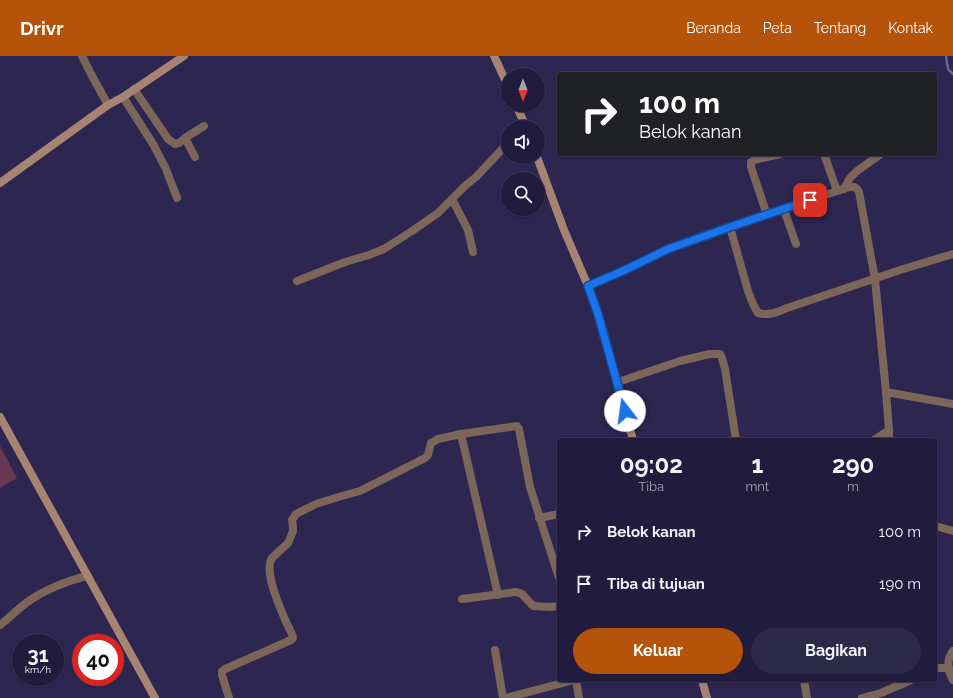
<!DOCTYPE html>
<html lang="id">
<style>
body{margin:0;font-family:Raleway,sans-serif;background:#2d2948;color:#f1f3f6;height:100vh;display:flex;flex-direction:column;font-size:15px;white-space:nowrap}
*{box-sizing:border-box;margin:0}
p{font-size:13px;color:#a2a1b0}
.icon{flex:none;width:22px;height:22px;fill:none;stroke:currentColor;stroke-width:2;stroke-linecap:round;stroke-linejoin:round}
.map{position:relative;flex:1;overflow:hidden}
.panel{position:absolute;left:557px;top:382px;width:380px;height:244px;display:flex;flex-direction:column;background:#211c3d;border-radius:4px;box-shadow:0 1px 3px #0004,0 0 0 1px #3e3a57}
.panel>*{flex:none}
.top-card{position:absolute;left:557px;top:16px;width:380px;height:84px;border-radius:4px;box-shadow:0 1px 3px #0004,0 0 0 1px #3e3a57;background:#202124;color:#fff;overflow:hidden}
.needle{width:26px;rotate:180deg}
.tools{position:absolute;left:501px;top:12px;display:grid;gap:8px}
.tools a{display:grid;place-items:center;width:44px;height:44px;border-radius:50%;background:#211c3d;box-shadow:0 1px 3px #0004,0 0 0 1px #3e3a57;font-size:20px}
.speed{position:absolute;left:12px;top:578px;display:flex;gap:8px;font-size:20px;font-weight:700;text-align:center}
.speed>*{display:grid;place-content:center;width:52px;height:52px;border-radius:50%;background:#211c3d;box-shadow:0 1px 3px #0004,0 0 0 1px #3e3a57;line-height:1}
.speed small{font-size:10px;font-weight:400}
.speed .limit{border:6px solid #d22;background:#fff;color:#111}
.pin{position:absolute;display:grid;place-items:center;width:34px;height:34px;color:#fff;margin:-17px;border-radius:8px;box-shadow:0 2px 6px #0006}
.me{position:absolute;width:44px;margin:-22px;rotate:345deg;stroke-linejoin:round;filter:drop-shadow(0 0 3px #0008)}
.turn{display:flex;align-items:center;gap:14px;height:84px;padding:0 16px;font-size:18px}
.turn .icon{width:52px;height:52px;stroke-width:2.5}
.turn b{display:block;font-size:28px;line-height:34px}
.eta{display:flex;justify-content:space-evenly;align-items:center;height:68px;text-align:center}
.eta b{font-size:24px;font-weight:700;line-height:28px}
.action{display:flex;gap:8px;margin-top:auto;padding:8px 16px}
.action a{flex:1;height:46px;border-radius:24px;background:#b45309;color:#fff;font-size:16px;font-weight:700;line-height:46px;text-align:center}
.action a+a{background:#2d2948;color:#f1f3f6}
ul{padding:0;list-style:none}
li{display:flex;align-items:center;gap:12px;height:52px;padding:0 16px}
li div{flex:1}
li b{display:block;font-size:15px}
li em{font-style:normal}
header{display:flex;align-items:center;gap:24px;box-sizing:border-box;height:56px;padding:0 20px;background:#b45309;color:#fff}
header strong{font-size:19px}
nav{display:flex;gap:22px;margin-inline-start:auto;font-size:14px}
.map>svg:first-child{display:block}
</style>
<header>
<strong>Drivr</strong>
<nav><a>Beranda</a><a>Peta</a><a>Tentang</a><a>Kontak</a></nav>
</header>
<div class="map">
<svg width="953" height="642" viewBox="0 0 953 642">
<rect width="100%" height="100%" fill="#2c2651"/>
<polygon fill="#6a3853" points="0,390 17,422 0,432"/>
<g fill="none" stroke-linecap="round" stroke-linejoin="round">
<polyline stroke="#686398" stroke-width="2.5" points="946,0 948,13 953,18"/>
<g stroke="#7c6559" stroke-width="8">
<polyline points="82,0 91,18 108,49"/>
<polyline points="134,33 168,83 175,88 179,87 185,82 195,101"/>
<polyline points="123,41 153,88 166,113 177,142"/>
<polyline points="185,82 204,70"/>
<polyline points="824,98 837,135"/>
<polyline points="844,133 850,122 857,115 881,98"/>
<polyline points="452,143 468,174 473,196"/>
<polyline points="784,154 796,188"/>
<polyline points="767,159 751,111 751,106 754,104 780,98"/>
<path d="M730,171L748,235L753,248L758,257C770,260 777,256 787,252L900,214L953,198"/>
<polyline points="297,225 345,206 369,199 384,193 412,175 438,157 466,129 476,121 508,87"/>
<path d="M588,230L625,214L668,193L837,135C845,133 855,126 859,136L875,223L886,336L889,374V384"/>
<polyline points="618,326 680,305 710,298 720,298 722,302 725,313 736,384"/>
<polyline points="886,336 953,348"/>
<polyline points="461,378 498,539"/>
<polyline points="874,384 889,374"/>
<polyline points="539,462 559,458"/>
<polyline points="939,471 953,475"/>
<polyline points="462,543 516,536 522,538 533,550 550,551 559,550"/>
<path d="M0,569C9,562 17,554 26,547C42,535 68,524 88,520"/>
<polyline points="495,594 503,642"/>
<path d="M953,595C946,604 948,615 953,624"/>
<polyline points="935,612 949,612"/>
<polyline points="576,624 579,642"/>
<polyline points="804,624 807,642"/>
<path d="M229,642L222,619V615L225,613L291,584L293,582C292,577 289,572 287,568C281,554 263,516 272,502L288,487L293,475V471L292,464L296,458L316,448L345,439L360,435L425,402L428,399L431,387L438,383L461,378L517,370L519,373L530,431L559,522"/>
<polyline points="506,642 574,624"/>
<polyline points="862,642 881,637 911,624"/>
</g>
<g stroke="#a78371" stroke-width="8">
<polyline points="494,0 508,30"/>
<polyline points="516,49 526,71"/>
<polyline points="537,101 564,174 588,230 598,258 633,384"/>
<polyline points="0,127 108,49 123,41 184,0"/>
<polyline points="0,361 155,642"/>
<polyline points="702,624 707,642"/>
</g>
</g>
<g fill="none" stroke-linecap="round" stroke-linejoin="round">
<defs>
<polyline id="route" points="625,355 598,258 588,230 625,214 668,193 730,171 810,144"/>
</defs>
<use href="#route" stroke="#114b97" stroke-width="10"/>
<use href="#route" stroke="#1a73e8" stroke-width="7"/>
</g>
</svg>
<div class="tools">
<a><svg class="needle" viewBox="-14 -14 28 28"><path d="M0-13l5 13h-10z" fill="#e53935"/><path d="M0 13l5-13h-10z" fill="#a2a1b0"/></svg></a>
<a><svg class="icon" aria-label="sound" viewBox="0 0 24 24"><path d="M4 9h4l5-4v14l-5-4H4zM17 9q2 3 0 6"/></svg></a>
<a><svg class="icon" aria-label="search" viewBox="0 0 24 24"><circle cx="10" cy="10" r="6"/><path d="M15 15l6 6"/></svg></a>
</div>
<div class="speed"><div>31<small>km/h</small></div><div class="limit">40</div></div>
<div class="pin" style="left:810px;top:144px;background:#d93025"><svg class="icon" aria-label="arrive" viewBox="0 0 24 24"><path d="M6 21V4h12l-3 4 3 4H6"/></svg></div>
<svg class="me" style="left:625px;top:355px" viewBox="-20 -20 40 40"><circle r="19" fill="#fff"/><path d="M0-13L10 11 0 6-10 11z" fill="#1a73e8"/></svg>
<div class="top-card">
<div class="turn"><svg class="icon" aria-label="right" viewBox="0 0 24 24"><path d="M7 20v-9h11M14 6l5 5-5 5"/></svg><div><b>100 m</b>Belok kanan</div></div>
</div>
<section class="panel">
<div class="eta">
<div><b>09:02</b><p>Tiba</p></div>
<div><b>1</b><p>mnt</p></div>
<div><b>290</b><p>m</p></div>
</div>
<ul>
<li><svg class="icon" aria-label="right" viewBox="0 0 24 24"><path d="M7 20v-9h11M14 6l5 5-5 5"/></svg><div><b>Belok kanan</b></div><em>100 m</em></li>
<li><svg class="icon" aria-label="arrive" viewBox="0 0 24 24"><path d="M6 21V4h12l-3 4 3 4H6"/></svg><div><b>Tiba di tujuan</b></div><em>190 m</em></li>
</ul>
<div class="action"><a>Keluar</a><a>Bagikan</a></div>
</section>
</div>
